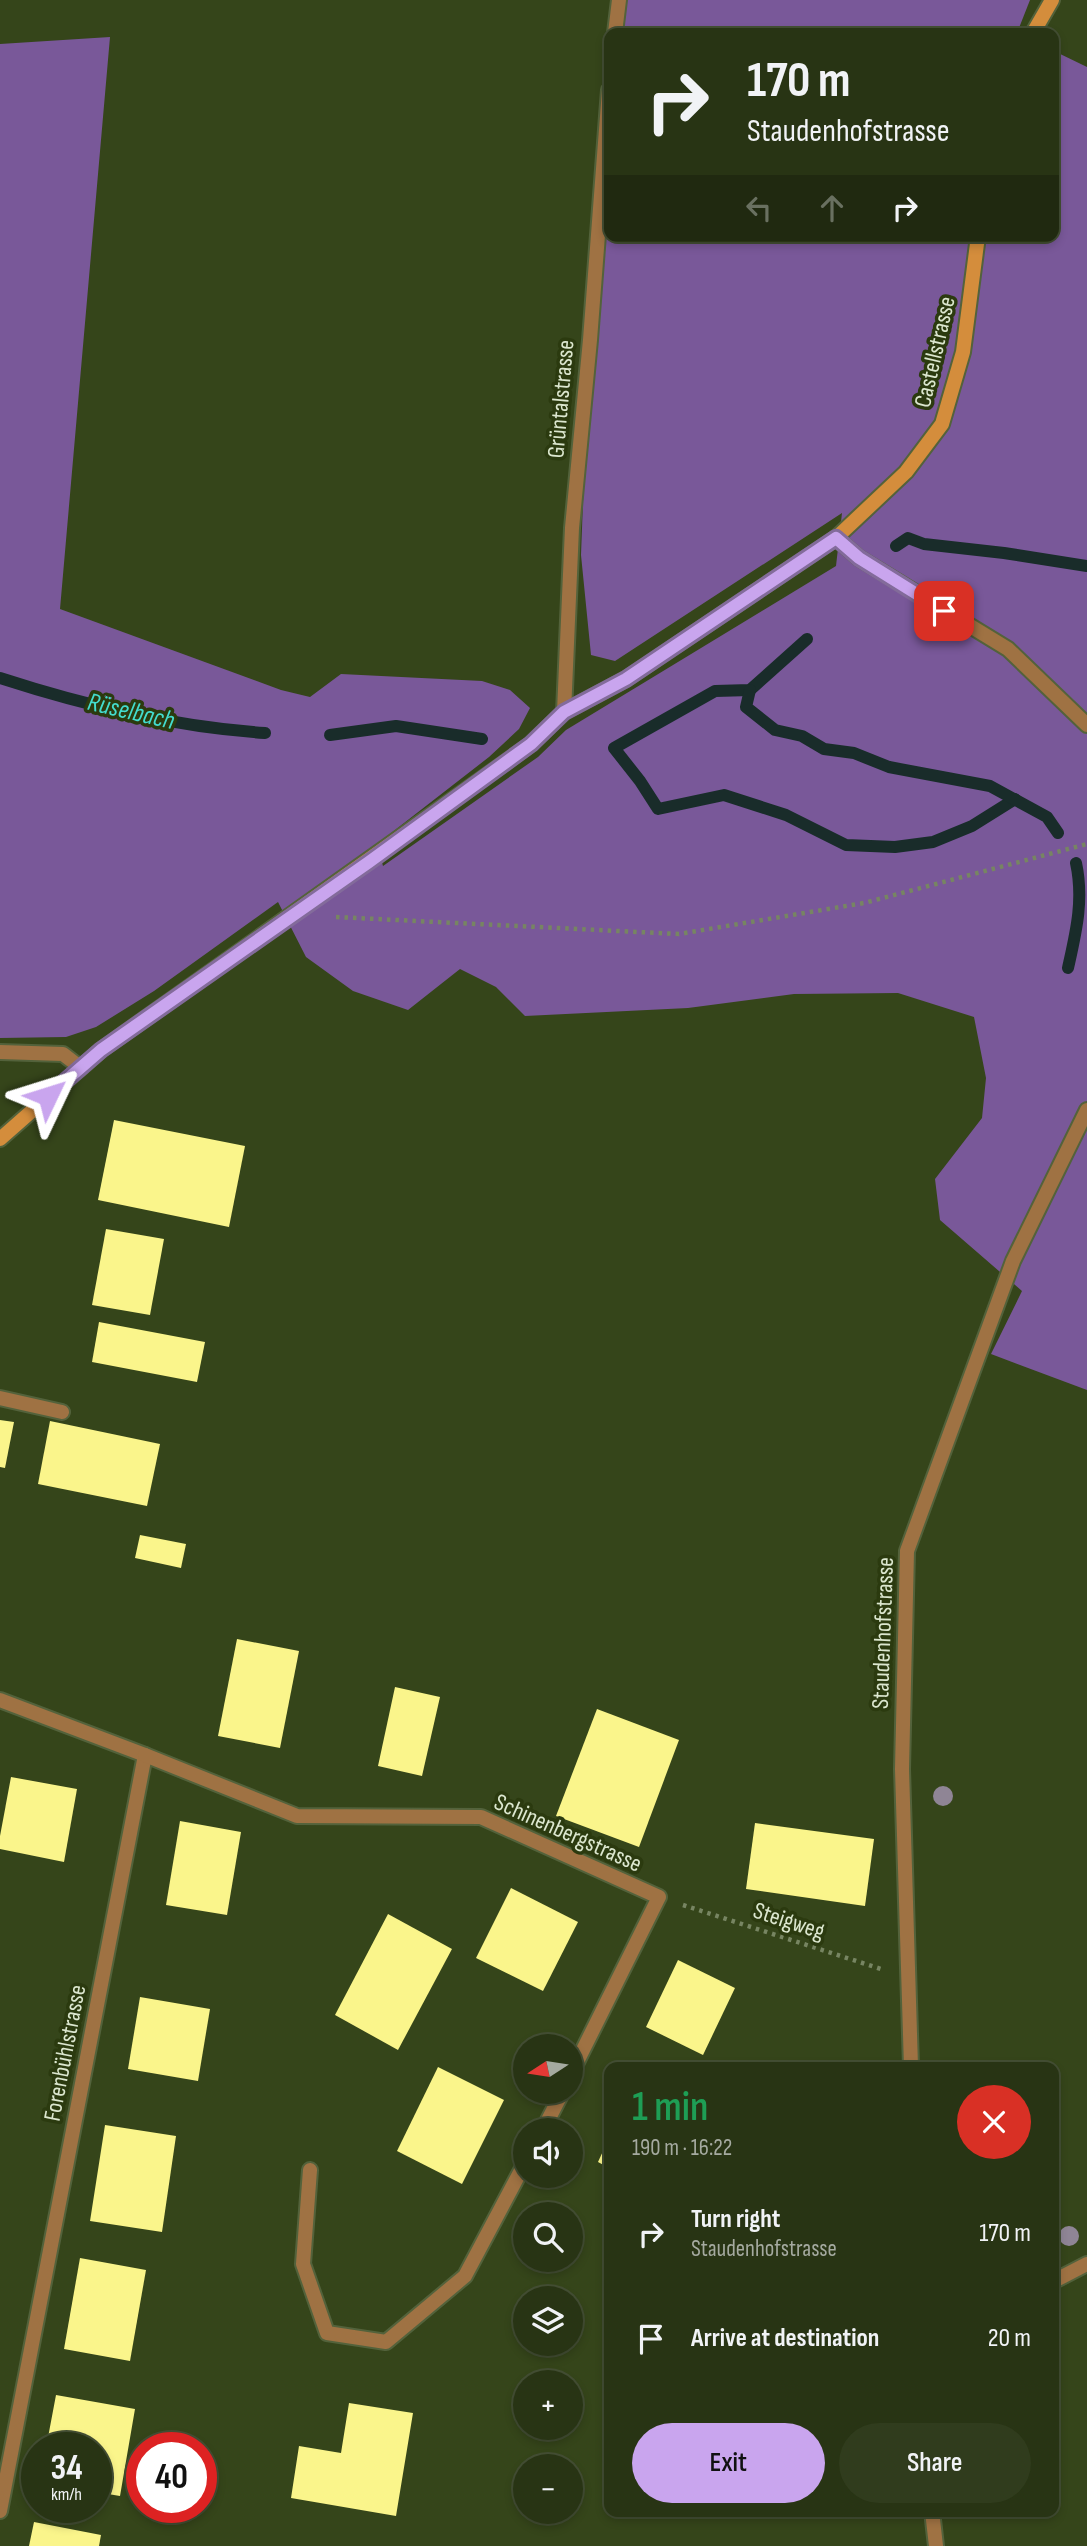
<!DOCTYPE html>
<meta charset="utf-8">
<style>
body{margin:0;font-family:"Sofia Sans Condensed",sans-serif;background:#303c1d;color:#f1f3f6;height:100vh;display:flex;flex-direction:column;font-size:26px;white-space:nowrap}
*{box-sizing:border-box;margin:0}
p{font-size:23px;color:#a5aaa0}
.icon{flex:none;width:38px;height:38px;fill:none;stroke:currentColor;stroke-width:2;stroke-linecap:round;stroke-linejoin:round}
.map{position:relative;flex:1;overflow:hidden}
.drawer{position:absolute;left:604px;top:2062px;width:455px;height:455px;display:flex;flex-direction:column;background:#283414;border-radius:14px;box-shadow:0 4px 10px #0003,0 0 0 2px #444f34}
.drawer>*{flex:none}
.top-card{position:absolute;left:604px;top:28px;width:455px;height:214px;border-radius:14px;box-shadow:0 4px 10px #0003,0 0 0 2px #444f34;background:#283414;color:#f1f3f6;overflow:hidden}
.needle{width:46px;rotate:258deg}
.tools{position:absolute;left:513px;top:2034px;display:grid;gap:14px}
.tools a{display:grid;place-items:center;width:70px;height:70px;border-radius:50%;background:#283414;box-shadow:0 4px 10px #0003,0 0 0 2px #444f34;font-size:35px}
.speed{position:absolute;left:21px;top:2432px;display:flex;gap:14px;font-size:35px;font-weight:700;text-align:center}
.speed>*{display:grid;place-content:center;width:91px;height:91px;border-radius:50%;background:#283414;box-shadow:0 4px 10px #0003,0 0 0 2px #444f34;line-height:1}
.speed small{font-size:18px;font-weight:400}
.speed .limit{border:10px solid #d22;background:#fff;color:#111}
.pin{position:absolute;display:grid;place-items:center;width:60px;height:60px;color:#fff;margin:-30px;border-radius:14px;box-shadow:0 4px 10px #0006}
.me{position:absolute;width:77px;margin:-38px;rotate:49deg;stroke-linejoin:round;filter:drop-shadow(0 0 5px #0008)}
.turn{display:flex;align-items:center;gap:24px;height:147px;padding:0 28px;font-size:32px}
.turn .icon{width:91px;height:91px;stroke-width:2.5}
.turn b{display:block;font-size:49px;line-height:60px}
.lanes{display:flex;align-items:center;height:66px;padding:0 28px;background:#0003;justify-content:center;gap:35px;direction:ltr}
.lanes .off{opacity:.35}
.round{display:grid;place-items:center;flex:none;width:74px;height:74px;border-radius:37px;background:#303c1d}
.summary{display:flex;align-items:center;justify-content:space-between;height:119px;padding:0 28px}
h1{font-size:42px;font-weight:600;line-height:52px;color:#1e9e55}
.primary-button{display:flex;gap:14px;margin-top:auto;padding:14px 28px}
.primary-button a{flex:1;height:80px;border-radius:42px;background:#c9a5ee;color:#111;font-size:28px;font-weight:600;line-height:80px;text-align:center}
.primary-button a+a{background:#303c1d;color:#f1f3f6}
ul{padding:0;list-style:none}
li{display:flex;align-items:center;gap:21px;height:105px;padding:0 28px}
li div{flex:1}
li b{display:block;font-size:26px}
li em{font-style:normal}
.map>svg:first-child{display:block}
</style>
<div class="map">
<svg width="1087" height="2546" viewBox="0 0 1087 2546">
<rect width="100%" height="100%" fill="#35451a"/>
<g fill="#795899">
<polygon points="626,0 1030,0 1017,33 623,33"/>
<polygon points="110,37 60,609 281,690 310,697 341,674 482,681 510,690 530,708 519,729 489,757 377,844 383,866 538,757 566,730 836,566 842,513 615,661 591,655 581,555 584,475 609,192 609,236 1054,236 1054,51 1087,67 1087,1390 991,1354 1022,1291 940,1220 935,1179 982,1118 986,1078 974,1017 898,993 794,994 688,1008 525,1016 496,987 460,969 408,1010 353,991 306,957 278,902 154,991 96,1027 66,1037 0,1038 0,44"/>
</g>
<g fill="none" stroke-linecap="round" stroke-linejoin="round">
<g stroke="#192c2a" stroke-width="12">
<polyline points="896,546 908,538 924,544 1004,553 1087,566"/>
<polyline points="807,639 750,690 715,691 614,748 640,781 658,809 724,795 786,815 846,845 895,847 933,842 972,826 1015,799"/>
<path d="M0,678C86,706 175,727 265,733"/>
<polyline points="750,690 746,707 775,730 802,736 824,749 854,753 889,767 990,786 1047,817 1058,833"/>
<polyline points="330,735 396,726 482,739"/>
<path d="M1068,968C1076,932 1084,900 1076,863"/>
</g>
</g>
<g fill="#faf58b">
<polygon points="114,1120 245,1146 229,1227 98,1200"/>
<polygon points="106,1229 164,1239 150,1315 92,1305"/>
<polygon points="99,1322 205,1342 197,1382 92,1362"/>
<polygon points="0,1420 14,1422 5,1468 0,1467"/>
<polygon points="50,1421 160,1444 147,1506 38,1484"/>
<polygon points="140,1535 186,1544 181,1568 135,1558"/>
<polygon points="237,1639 299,1651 280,1748 218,1736"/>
<polygon points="395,1687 440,1697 422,1776 378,1766"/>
<polygon points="597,1709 679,1740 639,1847 556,1816"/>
<polygon points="11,1777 77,1789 64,1862 0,1849 0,1836"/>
<polygon points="180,1821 241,1832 227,1915 166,1905"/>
<polygon points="755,1823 874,1839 865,1906 746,1889"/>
<polygon points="511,1888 578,1922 543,1991 476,1958"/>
<polygon points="388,1914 452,1949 398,2050 335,2015"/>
<polygon points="678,1960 735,1988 703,2055 646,2027"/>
<polygon points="140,1997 210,2009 198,2081 128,2069"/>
<polygon points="438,2067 504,2100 462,2184 397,2151"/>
<polygon points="105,2125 176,2136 162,2232 90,2221"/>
<polygon points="609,2138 609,2168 598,2162"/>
<polygon points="80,2258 146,2270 130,2361 64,2349"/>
<polygon points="56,2395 135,2409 120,2496 96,2492 96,2448 46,2448"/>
<polygon points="349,2403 413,2413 396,2516 291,2498 299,2446 341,2453"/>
<polygon points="34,2522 101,2535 99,2546 29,2546"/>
</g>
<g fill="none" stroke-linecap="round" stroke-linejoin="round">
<defs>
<polyline id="lane" points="1054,2281 1087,2264"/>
<g id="street">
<polyline points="615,33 619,0"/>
<polyline points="836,538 859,558 1008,649 1087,725"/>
<polyline points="564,712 572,528 590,340 609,90"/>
<polyline points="0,1052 63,1054 81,1068"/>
<polyline points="0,1398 62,1412"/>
<polyline points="0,1700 145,1755 0,2511"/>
<polyline points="145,1755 297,1816 481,1817 659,1897 570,2076"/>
<polyline points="911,2067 902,1769 907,1551 1013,1261 1087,1110"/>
<polyline points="543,2130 563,2091"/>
<polyline points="310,2170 303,2264 327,2333 386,2342 465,2276 525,2163"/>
<polyline points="932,2511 936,2546"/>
</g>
<g id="secondary">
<polyline points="1033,33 1052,0"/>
<polyline points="0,1139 101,1050 531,744 564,712 626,679 836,538 906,472 942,424 963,352 978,236"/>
</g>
</defs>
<use href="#lane" stroke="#53623b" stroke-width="18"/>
<use href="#street" stroke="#53623b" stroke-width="18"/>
<use href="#secondary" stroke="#53623b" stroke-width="18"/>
<g stroke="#778562" stroke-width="4.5" stroke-dasharray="3.5 5" stroke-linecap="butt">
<polyline points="336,917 679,934 864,903 1087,844"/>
<polyline points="683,1905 881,1969"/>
</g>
<use href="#lane" stroke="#9f7243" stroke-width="14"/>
<use href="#street" stroke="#9f7243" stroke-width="14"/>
<use href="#secondary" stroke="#d48d3c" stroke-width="14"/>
</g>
<g fill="#8f8595">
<circle cx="943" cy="1796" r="10"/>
<circle cx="1069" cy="2236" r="10"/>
</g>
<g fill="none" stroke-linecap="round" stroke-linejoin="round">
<defs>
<polyline id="route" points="48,1096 101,1050 369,862 531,744 564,712 626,679 836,538 859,558 944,611"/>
</defs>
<use href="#route" stroke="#836b9b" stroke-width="18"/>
<use href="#route" stroke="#c9a5ee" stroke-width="12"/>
</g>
<g text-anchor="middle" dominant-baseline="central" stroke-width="7" stroke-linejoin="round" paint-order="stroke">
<g font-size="24" fill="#dce7cf" stroke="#2b3a0f">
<text transform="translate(935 352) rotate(-77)">Castellstrasse</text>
<text transform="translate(561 399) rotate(-85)">Grüntalstrasse</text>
<text transform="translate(883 1633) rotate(-88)">Staudenhofstrasse</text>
<text transform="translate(568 1833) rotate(24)">Schinenbergstrasse</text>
<text transform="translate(789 1921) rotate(18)">Steigweg</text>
<text transform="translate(65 2053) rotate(-79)">Forenbühlstrasse</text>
</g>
<g font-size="26" font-style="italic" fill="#43dcce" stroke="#2b3a0f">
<text transform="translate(131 712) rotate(13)">Rüselbach</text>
</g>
</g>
</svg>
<div class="tools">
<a><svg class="needle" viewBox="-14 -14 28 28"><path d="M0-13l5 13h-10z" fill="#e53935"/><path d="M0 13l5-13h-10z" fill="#a5aaa0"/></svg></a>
<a><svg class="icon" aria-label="sound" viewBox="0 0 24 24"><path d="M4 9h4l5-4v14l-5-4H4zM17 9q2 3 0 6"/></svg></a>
<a><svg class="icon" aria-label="search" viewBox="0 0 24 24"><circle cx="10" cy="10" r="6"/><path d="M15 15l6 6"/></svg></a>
<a><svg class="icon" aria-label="layers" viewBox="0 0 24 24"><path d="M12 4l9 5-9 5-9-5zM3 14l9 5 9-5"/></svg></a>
<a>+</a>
<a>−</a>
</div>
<div class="speed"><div>34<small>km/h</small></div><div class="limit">40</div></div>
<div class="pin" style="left:944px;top:611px;background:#d93025"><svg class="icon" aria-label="arrive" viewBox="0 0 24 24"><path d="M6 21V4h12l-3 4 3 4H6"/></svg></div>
<svg class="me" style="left:48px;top:1096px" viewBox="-20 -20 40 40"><path d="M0-17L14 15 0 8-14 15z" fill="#c9a5ee" stroke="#fff" stroke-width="4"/></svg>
<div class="top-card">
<div class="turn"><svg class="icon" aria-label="right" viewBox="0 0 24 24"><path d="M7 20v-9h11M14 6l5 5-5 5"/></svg><div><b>170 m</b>Staudenhofstrasse</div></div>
<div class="lanes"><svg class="icon off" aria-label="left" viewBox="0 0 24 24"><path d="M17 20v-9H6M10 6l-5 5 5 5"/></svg><svg class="icon off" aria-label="ahead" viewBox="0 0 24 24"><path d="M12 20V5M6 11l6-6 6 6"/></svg><svg class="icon" aria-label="right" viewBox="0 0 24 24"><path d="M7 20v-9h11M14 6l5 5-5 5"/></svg></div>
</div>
<section class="drawer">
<div class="summary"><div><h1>1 min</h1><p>190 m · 16:22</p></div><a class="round" style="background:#d93025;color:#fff"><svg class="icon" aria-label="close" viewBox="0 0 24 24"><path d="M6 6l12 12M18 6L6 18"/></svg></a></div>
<ul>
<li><svg class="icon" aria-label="right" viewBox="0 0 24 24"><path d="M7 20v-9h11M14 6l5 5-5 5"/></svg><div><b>Turn right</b><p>Staudenhofstrasse</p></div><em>170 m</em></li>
<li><svg class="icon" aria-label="arrive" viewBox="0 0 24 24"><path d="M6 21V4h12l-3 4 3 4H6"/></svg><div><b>Arrive at destination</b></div><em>20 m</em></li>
</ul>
<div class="primary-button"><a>Exit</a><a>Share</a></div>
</section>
</div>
